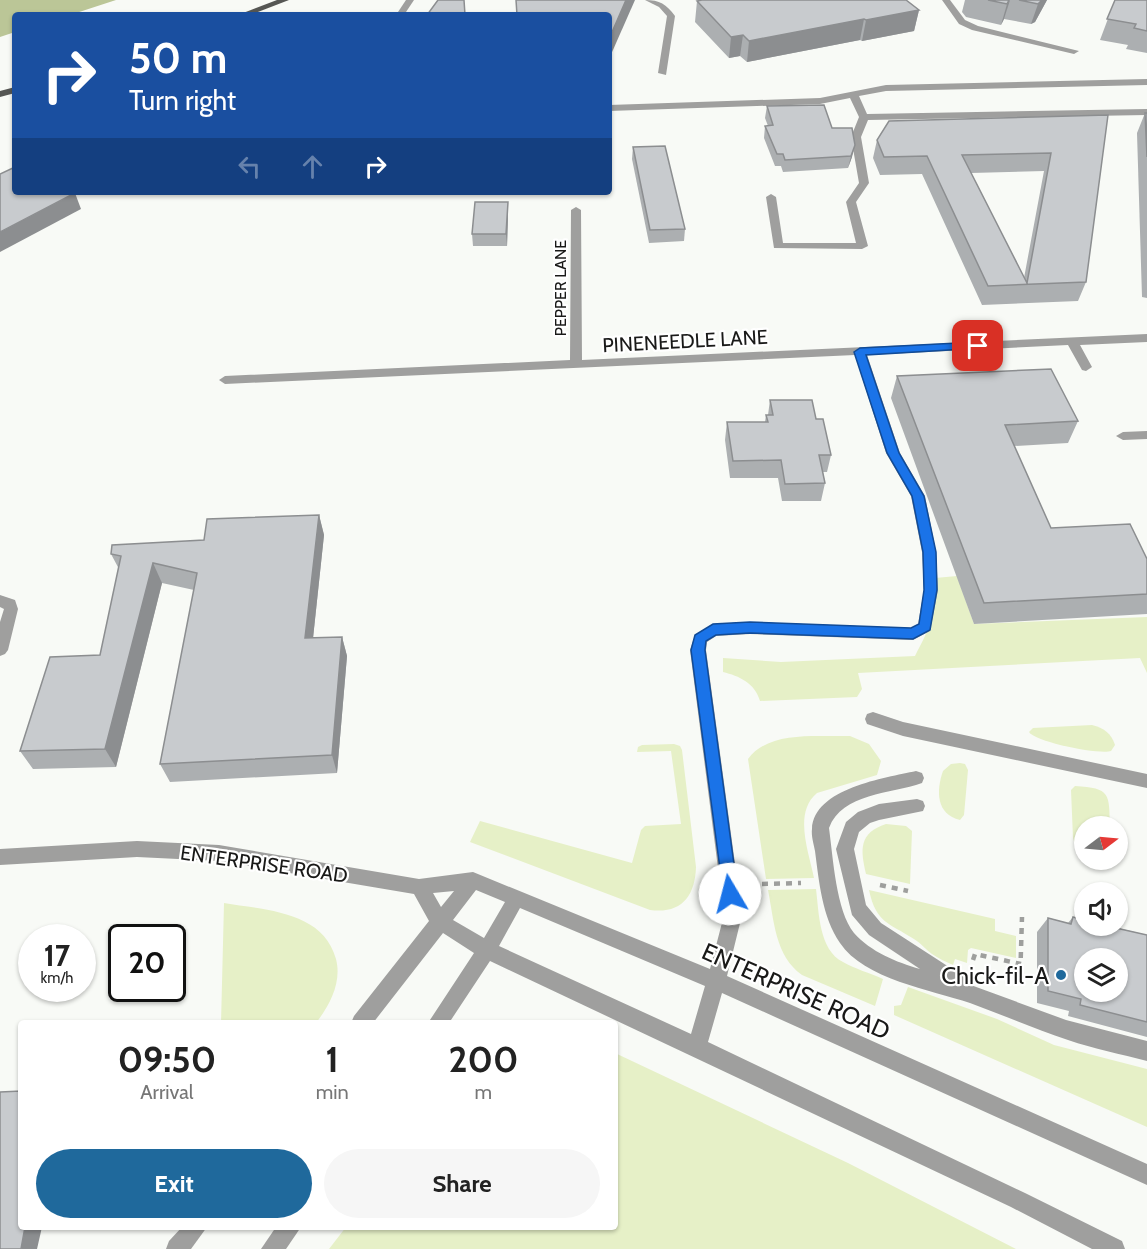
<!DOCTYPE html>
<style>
body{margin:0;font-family:Cabin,sans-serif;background:#f6f6f6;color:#222;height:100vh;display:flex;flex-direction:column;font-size:22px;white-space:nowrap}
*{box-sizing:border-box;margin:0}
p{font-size:20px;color:#767676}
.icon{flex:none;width:33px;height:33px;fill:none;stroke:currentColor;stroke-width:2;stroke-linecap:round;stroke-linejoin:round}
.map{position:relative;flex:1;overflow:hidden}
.details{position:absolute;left:18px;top:1020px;width:600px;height:210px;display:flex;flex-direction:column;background:#fff;border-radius:6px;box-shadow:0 2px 4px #0004}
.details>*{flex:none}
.guide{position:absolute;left:12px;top:12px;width:600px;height:183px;border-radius:6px;box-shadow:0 2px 4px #0004;background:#1a4fa0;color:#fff;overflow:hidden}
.needle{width:39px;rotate:74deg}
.buttons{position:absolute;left:1074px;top:816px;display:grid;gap:12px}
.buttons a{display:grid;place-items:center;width:54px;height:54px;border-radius:50%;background:#fff;box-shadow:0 2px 4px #0004;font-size:30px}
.speed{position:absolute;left:18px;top:924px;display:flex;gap:12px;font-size:30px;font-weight:700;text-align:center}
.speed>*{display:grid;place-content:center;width:78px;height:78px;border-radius:50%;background:#fff;box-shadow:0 2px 4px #0004;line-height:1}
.speed small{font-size:15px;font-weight:400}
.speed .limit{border:3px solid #111;border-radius:9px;background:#fff;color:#111}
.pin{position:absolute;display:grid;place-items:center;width:51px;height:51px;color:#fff;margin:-26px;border-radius:12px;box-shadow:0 3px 9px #0006}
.me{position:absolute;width:66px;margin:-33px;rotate:352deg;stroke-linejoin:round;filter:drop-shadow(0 0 4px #0008)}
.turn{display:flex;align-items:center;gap:21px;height:126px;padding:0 18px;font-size:27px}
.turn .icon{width:78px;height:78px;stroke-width:2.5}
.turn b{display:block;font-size:42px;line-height:51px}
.lanes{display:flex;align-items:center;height:57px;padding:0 18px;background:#0003;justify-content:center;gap:30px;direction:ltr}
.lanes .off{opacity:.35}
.eta{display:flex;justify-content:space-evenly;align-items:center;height:102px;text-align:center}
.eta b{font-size:36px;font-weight:700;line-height:42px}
.cta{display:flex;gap:12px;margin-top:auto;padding:12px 18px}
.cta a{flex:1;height:69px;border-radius:36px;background:#1f699c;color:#fff;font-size:24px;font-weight:700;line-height:69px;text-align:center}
.cta a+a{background:#f6f6f6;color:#222}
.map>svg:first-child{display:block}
</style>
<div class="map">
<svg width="1147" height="1249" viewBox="0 0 1147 1249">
<rect width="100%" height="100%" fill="#f8faf6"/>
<g fill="#e6f0c7">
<path d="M957,576L974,624L1147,617V673L1140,658L858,673L862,689L857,697L760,701C755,683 739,676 723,672V658L781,662L915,656C931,625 937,614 935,578Z"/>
<path d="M1092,725C1104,728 1111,733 1115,745L1111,751C1100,755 1035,742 1029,732L1033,728Z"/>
<path d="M850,736L869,744L881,761L877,775L817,793C793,813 809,852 814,878L766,879L748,759C769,730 817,737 850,736Z"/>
<path d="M674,744L680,746L682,750L696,867C695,897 681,914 650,910L470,842L480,821L632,863L641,830L645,826L681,824L671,751L637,752L638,747L642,745Z"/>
<path d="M960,763L965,764L968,770L964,815L960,820C936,814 936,791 943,771L951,764Z"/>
<path d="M1075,786C1111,788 1109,794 1110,826H1084V848L1075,844L1073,838L1071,790Z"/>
<path d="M886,824L906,826L912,831L910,884L866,874C860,849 859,833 886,824Z"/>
<path d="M816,889C819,913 819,950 843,962C855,969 870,973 883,979L875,1006L802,975C775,956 774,920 768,890Z"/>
<path d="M869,890L995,919V931L1016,936V958L971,948L968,950L967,963L955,959L953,965C946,962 938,958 932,954C926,950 921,943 914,939C889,923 876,923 869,890Z"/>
<path d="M224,903C265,910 323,911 336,959C342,982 330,1005 316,1023H221Z"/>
<polygon points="908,987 997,1019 1054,1045 1147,1069 1147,1127 894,1015 894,1006 901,1005"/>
<polygon points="615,1053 848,1163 1016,1249 329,1249 346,1227 615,1227"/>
</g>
<polygon fill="#bbc697" points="0,0 116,0 70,15 15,15 15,32 0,37"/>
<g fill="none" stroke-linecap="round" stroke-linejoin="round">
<g stroke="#9e9f9d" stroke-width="4.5" stroke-dasharray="6 6" stroke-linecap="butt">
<polyline points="762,884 801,883"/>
<polyline points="880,885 908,891"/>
<polyline points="973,960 975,954 1021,964"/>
<polyline points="1020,982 1022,917"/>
</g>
<g fill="#9f9f9e" fill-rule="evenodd">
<polygon points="406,0 414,0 404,15 396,15"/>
<path d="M645,0C660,0 666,4 675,16L666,75L658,73L667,16L659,7Z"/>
<polygon points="942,0 950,0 965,20 978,26 1079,51 1074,54 972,30 959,24"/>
<polygon points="1147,79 1147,85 886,91 859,96 867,114 1147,109 1147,115 868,120 861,137 869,183 856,202 868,246 862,249 774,248 766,197 771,194 776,197 783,243 856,243 846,202 859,183 851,137 859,117 850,98 820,104 609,111 609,105 820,98 886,85"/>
<path d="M576,207L581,210L582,360L1147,334V342L1080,345L1092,367L1086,371L1082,370L1068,345L867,355L900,453L925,496L936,552L938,590L930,631L913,640L750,634L716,636L707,642L706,650L742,915L727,976L1147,1164V1185L722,993L708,1042L1025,1193L1122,1241L1125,1249H1092L1011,1207L490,961L449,1023H428L474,953L443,933L373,1023H351L354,1016L429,921L414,894L219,861L137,857L0,865V849L137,841L219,845L419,879L473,872L710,969L724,915L690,650L695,635L713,624L750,622L911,628L918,624L924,590L922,552L911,496L886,453L855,355L225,384L219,380L225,376L570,360L571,210ZM476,890L505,902L484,938L453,920ZM454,891L441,907L433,893ZM520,908L705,986L691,1034L499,946Z"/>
<polygon points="1147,431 1147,439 1123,440 1116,436 1123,432"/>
<polygon points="0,595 15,600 18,609 8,650 5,654 0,656 0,622 4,609 0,607"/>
<polygon points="873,712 903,722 1147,774 1147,788 903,736 867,724 865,719 867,714"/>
<path d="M916,771L922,773L924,778L922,783C891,794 842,793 829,828C833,857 836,911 854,933C871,952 896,962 920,969L869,935L852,915L836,849L846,822L858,812L879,804L917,799L923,801L925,806L923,811L879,820L870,823L859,832L854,849L866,905L881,923L966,978L968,984L1066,1020L1147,1041V1061C1121,1054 1094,1049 1068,1040C1035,1029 1003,1015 970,1003C931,990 864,979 840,943C822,917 819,881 815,851C814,845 811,836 812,829C814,788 885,778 916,771Z"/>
<polygon points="182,1227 207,1227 191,1249 166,1249 169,1241"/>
<polygon points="276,1227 301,1227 286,1249 261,1249"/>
</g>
<g fill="#565754" fill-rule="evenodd">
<polygon points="277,0 289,0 250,15 238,15"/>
<polygon points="15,87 15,93 0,97 0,91"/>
</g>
</g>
<g fill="#acafb1" fill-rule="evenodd">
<polygon points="965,0 1047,0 1035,22 1031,24 1004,19 1001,25 966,17 962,12"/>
<polygon points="1115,0 1147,0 1147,53 1126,49 1128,45 1100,40"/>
<polygon points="697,1 744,1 919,10 914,31 862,41 860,40 747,62 740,56 729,58 695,22"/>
<polygon points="767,106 832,128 852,157 848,168 783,172 781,166 775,166 764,138 765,126 768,126 765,118"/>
<polygon points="1145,113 1147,113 1147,298 1142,297 1137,133"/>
<path d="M1108,115L1086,282L1078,301L982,305L922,174L880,175L873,158L877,140ZM1044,171L1024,278L971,173Z"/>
<polygon points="633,147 685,229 684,241 649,243 632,159"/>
<polygon points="508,214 507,246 473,246 472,234"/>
<polygon points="897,376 1078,421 1068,443 1014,446 1051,528 1147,559 1147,614 974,624 891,398"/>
<polygon points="770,400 816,419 831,455 827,472 823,472 825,483 821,501 782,501 778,478 730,478 725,440 727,422 765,422 766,415 768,415"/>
<polygon points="319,515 324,535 313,638 342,637 347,656 337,773 170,782 160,764 194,590 162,583 116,767 33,769 20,751 100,655 119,569 111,554 204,540"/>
<polygon points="1073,917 1147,935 1147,1037 1068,1016 1069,1011 1037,1003 1037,932 1048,918 1068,923"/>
</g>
<g fill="#8c8e90">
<polygon points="626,0 635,0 609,59 609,39"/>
<polygon points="1010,0 1004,19 1001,25 1007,4"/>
<polygon points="1042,0 1047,0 1035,22 1031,24 1038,4"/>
<polygon points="919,10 914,31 862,41 866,20"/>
<polygon points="864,19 860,40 747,62 749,41"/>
<polygon points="743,35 740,56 729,58 731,37"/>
<polygon points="855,145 852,157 848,168 851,156"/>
<polygon points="75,193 81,209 0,252 0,232"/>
<polygon points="508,202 508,214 507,246 506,234"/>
<polygon points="319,515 324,535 311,657 305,638"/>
<polygon points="153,563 162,583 116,767 105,749"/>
<polygon points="342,637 347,656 337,773 332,755"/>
<polygon points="25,1227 42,1227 37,1249 21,1249"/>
</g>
<g fill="#c8cbce" stroke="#8c8e90" stroke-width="1.5" fill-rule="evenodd">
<polygon points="438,0 464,0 465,15 427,15"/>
<polygon points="516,0 626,0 609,39 609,15 517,15"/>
<polygon points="702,0 906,0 919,10 866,20 864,19 749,41 743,35 731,37 697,1"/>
<polygon points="988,0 1009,0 1007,4"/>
<polygon points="1019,0 1042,0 1038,4"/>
<polygon points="1115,0 1147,0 1147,31 1134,28 1136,24 1107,19"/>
<polygon points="824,105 832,128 852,128 855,145 851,156 785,160 783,154 777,154 765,126 773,125 767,106"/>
<polygon points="1145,113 1147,113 1147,157"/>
<path d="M1108,115L1086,282L988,286L927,156L884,157L877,140L889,121ZM1051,153L1027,283L962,155Z"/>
<polygon points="665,146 685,229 650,230 633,147"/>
<polygon points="15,167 15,192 73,192 75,193 0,232 0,174"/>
<polygon points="475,202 508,202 506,234 472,234"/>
<polygon points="1051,369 1078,421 1005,425 1051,528 1130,524 1147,559 1147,594 984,603 897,376"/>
<polygon points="770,400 812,400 816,419 823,419 831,455 819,455 825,483 785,484 781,460 733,461 727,422 768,422 766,415 773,415"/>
<polygon points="319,515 305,638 342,637 332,755 160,764 197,573 153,563 105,749 20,751 50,657 100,655 121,556 111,554 112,545 204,540 207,519"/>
<path d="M1073,917L1084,920V926H1107L1147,935V1022L1080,1005L1081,999L1048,991V918L1071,924ZM1084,958H1118V992H1084Z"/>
<polygon points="21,1091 21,1227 25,1227 21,1249 0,1249 0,1092"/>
</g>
<polygon fill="#1a73e8" stroke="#114b97" stroke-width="1.5" points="978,342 982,343 982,348 866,355 899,453 924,496 936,552 937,590 930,630 913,639 750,633 716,635 706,641 705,650 738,894 736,899 730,901 724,899 691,650 695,635 713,624 750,622 911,628 919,624 924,590 923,552 912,496 887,453 854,352 860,348"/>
<circle fill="#1f699c" stroke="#fff" stroke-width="2" cx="1061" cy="975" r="6"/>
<g text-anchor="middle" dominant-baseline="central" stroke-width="4.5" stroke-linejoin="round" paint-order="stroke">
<g font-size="16" fill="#191918" stroke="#fff">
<text transform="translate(560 288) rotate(-90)">PEPPER LANE</text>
</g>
<g font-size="20" fill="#191918" stroke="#fff">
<text transform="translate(685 341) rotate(-3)">PINENEEDLE LANE</text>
<text transform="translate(264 864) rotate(8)">ENTERPRISE ROAD</text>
</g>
<g font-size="24" fill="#191918" stroke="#fff" text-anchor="end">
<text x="1049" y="975">Chick-fil-A</text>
</g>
<g font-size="24" fill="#191918" stroke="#fff">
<text transform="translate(796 991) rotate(24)">ENTERPRISE ROAD</text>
</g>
</g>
</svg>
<div class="buttons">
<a><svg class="needle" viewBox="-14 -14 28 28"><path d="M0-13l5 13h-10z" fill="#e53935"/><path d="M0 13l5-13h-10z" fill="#767676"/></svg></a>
<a><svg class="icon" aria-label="sound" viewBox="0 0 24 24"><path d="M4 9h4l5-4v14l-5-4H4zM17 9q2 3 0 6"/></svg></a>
<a><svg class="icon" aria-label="layers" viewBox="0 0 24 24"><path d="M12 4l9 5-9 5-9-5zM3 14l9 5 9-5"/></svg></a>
</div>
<div class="speed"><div>17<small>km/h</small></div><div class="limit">20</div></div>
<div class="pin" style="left:978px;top:346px;background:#d93025"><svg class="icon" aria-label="arrive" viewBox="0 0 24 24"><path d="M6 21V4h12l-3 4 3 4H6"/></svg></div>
<svg class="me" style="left:730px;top:894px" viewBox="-20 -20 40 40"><circle r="19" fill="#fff"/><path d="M0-13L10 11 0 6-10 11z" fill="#1a73e8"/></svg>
<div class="guide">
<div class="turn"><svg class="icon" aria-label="right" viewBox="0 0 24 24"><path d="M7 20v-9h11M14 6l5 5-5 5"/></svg><div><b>50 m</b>Turn right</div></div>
<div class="lanes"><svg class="icon off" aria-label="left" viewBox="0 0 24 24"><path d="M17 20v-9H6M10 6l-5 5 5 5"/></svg><svg class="icon off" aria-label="ahead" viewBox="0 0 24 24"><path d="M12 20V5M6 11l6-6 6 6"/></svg><svg class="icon" aria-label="right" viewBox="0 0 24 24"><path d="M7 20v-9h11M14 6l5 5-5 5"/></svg></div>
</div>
<section class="details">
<div class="eta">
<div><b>09:50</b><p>Arrival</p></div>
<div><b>1</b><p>min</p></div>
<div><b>200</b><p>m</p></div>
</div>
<div class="cta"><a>Exit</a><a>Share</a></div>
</section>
</div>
